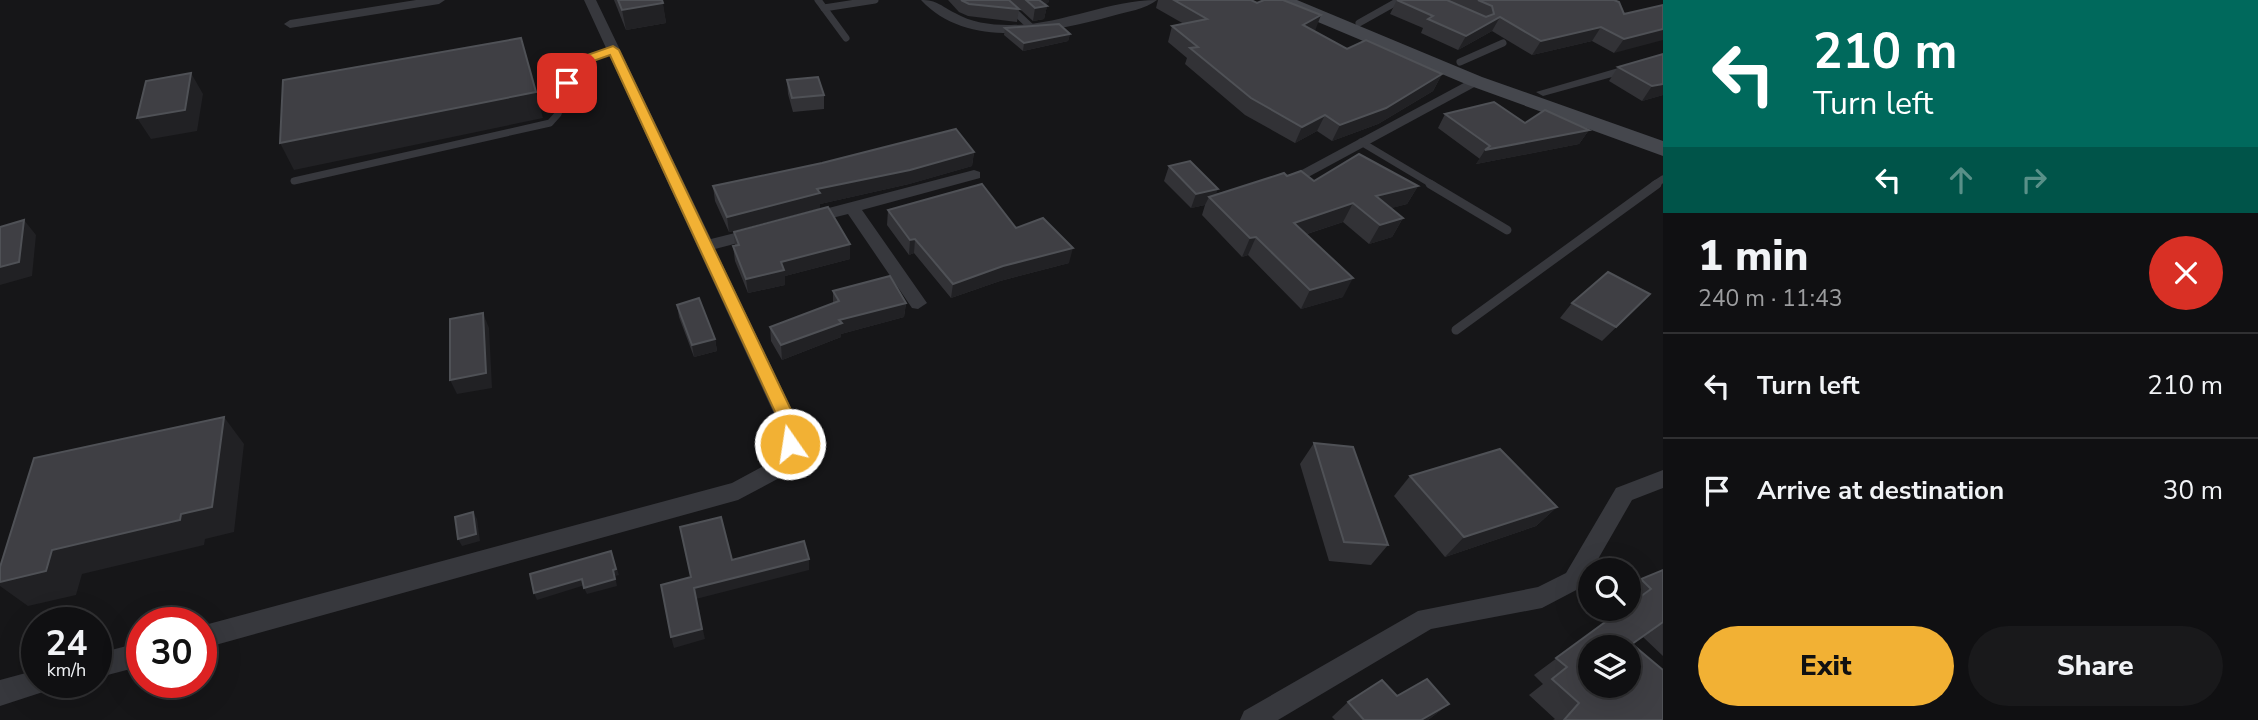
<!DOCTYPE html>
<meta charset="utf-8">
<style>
body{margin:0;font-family:"Nunito Sans",sans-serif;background:#19191b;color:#f1f3f6;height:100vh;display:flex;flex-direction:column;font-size:26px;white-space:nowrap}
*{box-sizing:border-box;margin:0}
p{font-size:23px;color:#9c9d9f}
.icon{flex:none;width:38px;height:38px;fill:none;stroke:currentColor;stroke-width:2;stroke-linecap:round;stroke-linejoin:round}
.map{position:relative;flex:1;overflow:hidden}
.side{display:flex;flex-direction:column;background:#101012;width:595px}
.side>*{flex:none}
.hud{background:#00695c;color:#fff;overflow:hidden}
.tools{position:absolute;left:1578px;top:558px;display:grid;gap:14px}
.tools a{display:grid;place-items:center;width:63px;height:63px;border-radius:50%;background:#101012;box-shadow:0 7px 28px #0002,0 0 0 2px #303032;font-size:35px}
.speed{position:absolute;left:21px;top:607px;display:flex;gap:14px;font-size:35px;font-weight:700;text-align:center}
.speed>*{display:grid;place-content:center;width:91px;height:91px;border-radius:50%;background:#101012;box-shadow:0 7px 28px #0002,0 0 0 2px #303032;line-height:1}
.speed small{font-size:18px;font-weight:400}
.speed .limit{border:10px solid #d22;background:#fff;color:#111}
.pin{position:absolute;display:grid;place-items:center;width:60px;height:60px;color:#fff;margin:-30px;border-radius:14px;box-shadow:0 4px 10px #0006}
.me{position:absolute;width:77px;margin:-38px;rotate:347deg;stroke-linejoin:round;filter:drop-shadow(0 0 5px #0008)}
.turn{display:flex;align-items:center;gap:24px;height:147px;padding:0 35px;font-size:32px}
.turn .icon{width:91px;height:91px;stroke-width:2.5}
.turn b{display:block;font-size:49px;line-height:60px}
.lanes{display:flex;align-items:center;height:66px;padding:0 35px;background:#0003;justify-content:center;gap:35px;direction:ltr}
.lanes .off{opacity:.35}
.round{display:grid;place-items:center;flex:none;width:74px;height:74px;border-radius:37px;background:#19191b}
.overview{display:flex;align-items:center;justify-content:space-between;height:119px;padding:0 35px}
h1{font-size:42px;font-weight:800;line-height:52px}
.cta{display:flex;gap:14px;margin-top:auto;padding:14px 35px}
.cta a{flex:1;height:80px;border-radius:42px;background:#f2b134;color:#111;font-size:28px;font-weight:800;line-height:80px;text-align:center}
.cta a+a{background:#19191b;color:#f1f3f6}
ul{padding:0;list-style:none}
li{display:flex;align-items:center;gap:21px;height:105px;padding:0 35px;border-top:2px solid #303032}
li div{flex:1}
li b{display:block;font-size:26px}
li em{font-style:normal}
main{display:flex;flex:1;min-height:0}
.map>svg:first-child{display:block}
</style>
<main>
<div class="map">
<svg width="1663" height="720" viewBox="0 0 1663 720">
<rect width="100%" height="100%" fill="#161618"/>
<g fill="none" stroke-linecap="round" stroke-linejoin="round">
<g stroke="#37383d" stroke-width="7">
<polyline points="818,0 846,38"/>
<polyline points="1002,0 1031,27"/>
<polyline points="824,8 875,0"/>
<polyline points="1359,23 1400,0"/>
<polyline points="1460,62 1503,43"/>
<polyline points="1361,142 1433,185"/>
<polyline points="294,181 550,123 558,114 574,64 613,50"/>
<polyline points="1654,185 1663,179"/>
</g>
<g stroke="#37383d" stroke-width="9">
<polyline points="1430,184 1507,230"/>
<polyline points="1456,330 1657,184"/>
</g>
<g fill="#37383d" fill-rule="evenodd">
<polygon points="416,0 445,0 439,4 290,28 284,24 290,20"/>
<polygon points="584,0 596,0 711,239 759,227 767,232 765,236 715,249 795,416 800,444 783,476 738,500 201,649 201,626 732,483 767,464 779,443 775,416"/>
<path d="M921,0C937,0 941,6 955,13C970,22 990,25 1008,25C1060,26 1107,0 1157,0C1146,9 1126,12 1112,16C1053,32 968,51 921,0Z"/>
<polygon points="1663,55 1663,63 1543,96 1536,92"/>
<polygon points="1475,77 1480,78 1480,84 1299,182 1287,182 1285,179"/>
<polygon points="974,170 980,172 980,178 862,210 927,303 918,309 912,308 848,214 808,224 800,219 802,215"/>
<polygon points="1663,470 1663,488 1632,500 1582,587 1542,608 1431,629 1278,720 1240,720 1244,711 1418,611 1538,587 1566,573 1616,488"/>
<polygon points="142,642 142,666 96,678 96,654"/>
<polygon points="37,670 37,682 49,682 46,691 0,706 0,680"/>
</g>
<polygon fill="#45474d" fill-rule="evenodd" points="1272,0 1297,0 1482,77 1663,141 1663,156 1468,85 1275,4"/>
</g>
<g fill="#323236">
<polygon points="614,0 662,0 666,23 626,30"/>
<polygon points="948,0 1009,0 1019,9 1017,22 968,16 959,12"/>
<polygon points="1010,0 1049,0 1048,3 1044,4 1047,6 1044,19 1033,21"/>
<polygon points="1158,0 1251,0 1315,31 1347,49 1442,74 1433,91 1378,124 1332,141 1317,131 1295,143 1245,115 1185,64 1187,58 1168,42 1172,26 1184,24 1156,8"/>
<polygon points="1397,0 1614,0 1624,14 1663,5 1614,53 1592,41 1532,55 1492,31 1458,50 1421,33 1423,28 1390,14"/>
<polygon points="1005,28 1070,34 1068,41 1023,51 1004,35"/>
<polygon points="1663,54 1663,95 1642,101 1609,81 1618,67"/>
<polygon points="787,80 824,95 824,109 793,112 788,94"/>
<polygon points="1445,114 1525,123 1589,130 1579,144 1476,164 1480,159 1438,128"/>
<polygon points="974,152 972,166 909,184 820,204 820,208 729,232 715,201 713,186"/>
<polygon points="1169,166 1215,194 1287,176 1314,181 1418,186 1407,204 1391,208 1403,218 1392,237 1369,244 1343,222 1307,234 1343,297 1301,309 1248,255 1242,257 1202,215 1205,205 1191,208 1164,181"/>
<polygon points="888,210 1016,228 1069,263 1000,281 951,298 914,253 909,255 887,225"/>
<polygon points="734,232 850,259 785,276 785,285 748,293 735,261 733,246 735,246"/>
<polygon points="833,291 906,303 904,317 841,334 841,337 782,360 771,341 770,327 833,303"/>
<polygon points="1650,294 1636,308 1602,341 1560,318 1572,303"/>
<polygon points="677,305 715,339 717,351 694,357 679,317"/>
<polygon points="1314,443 1388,545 1371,565 1329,561 1300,464"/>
<polygon points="1410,476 1557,507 1536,526 1445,557 1394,496"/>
<polygon points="1663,570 1663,656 1643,637 1632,644 1663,720 1553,720 1555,719 1529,695 1543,684 1534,675 1623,609 1629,609 1629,588 1641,579"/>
<polygon points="1397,696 1449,704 1428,720 1335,720 1332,717 1348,702"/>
</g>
<g fill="#212124">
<polygon points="1031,0 1049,0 1048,3 1033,6"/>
<polygon points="663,3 666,23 626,30 622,10"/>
<polygon points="1047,6 1044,19 1033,21 1035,8"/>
<polygon points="1321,15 1315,31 1297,41 1303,25"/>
<polygon points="1500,17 1492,31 1458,50 1466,36"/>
<polygon points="1601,27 1592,41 1532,55 1541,41"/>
<polygon points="1663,29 1663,40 1614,53 1624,39"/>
<polygon points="1070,34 1068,41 1023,51 1024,43"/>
<polygon points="191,73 203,94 197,131 151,139 137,118"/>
<polygon points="1442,74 1433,91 1378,124 1332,141 1340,125"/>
<polygon points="1663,84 1663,95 1642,101 1652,86"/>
<polygon points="536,92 543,118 294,170 280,143"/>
<polygon points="1325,115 1317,131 1295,143 1302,127"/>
<polygon points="1589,130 1579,144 1476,164 1485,150"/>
<polygon points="974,152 972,166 909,184 820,204 820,208 729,232 727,217 817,189"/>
<polygon points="1418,186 1407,204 1366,215 1376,196"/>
<polygon points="1218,189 1213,201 1209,197 1205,205 1191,208 1196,194"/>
<polygon points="1353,203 1343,222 1285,241 1294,223"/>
<polygon points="1403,218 1392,237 1369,244 1380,225"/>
<polygon points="24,220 36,235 32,276 0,285 0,267"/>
<polygon points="1256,237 1248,255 1242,257 1250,238"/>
<polygon points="915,239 914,253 909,255 910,240"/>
<polygon points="850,244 850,259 785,276 785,285 748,293 746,279 781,262"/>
<polygon points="1073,248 1069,263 1000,281 951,298 953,284 1003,266"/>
<polygon points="1353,278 1343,297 1301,309 1310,290"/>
<polygon points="906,303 904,317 841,334 841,337 782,360 781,345 839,320"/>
<polygon points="483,313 489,328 492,388 457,394 450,380"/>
<polygon points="715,339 717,351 694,357 692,345"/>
<polygon points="224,417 244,444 234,532 205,539 204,545 82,574 76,595 28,606 0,586 0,582 52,550 181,514"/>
<polygon points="1557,507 1536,526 1445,557 1464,537"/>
<polygon points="473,512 477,519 480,541 462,546 458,539"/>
<polygon points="611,551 619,575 615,576 617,586 587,594 584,588 613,570"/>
<polygon points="809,559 809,570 696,599 705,639 674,648 671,637 694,588"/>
<polygon points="582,579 585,585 537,600 534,593"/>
<polygon points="1449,704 1428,720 1421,720"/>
</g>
<g fill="#3f3f44" stroke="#4f5156" stroke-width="2" fill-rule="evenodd">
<polygon points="618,0 662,0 663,3 622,10"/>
<polygon points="961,0 1009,0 1019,9 969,4"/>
<polygon points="1026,0 1039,0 1047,6 1035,8"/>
<polygon points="1174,0 1251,0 1257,3 1264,0 1283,0 1321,15 1303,25 1347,49 1366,40 1442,74 1386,108 1340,125 1325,115 1302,127 1251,98 1190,48 1198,47 1172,26 1207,19"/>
<polygon points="1397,0 1447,0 1486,17 1494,14 1492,6 1478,0 1614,0 1619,2 1624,14 1663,5 1663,29 1624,39 1601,27 1541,41 1500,17 1466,36 1428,19 1433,16"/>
<polygon points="1059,24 1070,34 1024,43 1005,28"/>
<polygon points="521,38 536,92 280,143 283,80"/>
<polygon points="1663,54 1663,84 1652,86 1618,67"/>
<polygon points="191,73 185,110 137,118 146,81"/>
<polygon points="818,77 824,95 792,98 787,80"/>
<polygon points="1494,102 1525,123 1545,110 1589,130 1485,150 1490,146 1445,114"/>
<polygon points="956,129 974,152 910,170 817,189 820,193 727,217 713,186 822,163"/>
<polygon points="1359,154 1418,186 1376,196 1403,218 1380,225 1353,203 1294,223 1353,278 1310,290 1256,237 1250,238 1209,197 1284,173 1287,176 1301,171 1314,181"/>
<polygon points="1190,161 1218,189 1196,194 1169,166"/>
<polygon points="982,184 1016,228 1043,218 1073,248 1003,266 953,284 915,239 910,240 888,210"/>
<polygon points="828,207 850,244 781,262 784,270 746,279 733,246 739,245 734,232"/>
<polygon points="24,220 19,262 0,267 0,227"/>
<polygon points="1608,272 1650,294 1616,327 1572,303"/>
<polygon points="890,276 906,303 839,320 842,323 781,345 770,327 839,301 833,291"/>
<polygon points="699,298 715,339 692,345 677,305"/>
<polygon points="483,313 486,373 450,380 450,319"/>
<polygon points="224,417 212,507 181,514 180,520 52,550 46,571 0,582 0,567 34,458"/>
<polygon points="1314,443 1353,447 1388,545 1344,542"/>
<polygon points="1500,449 1557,507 1464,537 1410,476"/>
<polygon points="473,512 476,534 458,539 455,517"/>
<polygon points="721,517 732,560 804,541 809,559 694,588 702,629 671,637 661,585 691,577 680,527"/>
<polygon points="611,551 616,569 613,570 615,579 584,588 582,579 534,593 530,574"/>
<path d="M1663,570V622L1632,644L1663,670V720H1564L1579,703L1552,679L1567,667L1556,658L1623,609H1629V605L1651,589L1641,579ZM1591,648H1629V686H1591Z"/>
<polygon points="1427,679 1449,704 1421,720 1364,720 1348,702 1382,680 1397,696"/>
</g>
<polygon fill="#f2b134" stroke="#9d7322" stroke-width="2" points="613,46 619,50 794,416 799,444 796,449 790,451 782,444 777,416 610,55 579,66 571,86 562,83 570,61"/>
</svg>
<div class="tools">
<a><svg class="icon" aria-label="search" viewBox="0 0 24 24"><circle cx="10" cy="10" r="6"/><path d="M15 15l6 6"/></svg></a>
<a><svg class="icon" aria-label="layers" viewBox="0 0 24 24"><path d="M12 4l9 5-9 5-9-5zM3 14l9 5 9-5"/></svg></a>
</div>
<div class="speed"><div>24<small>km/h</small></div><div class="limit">30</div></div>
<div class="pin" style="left:567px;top:83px;background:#d93025"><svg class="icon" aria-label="arrive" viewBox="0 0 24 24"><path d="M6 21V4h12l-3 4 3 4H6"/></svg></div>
<svg class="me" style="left:790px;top:444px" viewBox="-20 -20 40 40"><circle r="17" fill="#f2b134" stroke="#fff" stroke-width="3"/><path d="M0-11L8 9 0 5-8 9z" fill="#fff"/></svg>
</div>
<section class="side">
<div class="hud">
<div class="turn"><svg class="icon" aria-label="left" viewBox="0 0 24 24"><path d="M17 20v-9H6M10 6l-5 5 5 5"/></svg><div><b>210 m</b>Turn left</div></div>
<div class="lanes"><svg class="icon" aria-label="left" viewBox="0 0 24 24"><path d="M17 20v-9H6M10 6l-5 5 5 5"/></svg><svg class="icon off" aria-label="ahead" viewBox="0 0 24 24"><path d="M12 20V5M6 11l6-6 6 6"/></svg><svg class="icon off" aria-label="right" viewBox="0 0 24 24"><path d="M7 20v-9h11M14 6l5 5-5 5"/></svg></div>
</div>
<div class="overview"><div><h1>1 min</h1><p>240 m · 11:43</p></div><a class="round" style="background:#d93025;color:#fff"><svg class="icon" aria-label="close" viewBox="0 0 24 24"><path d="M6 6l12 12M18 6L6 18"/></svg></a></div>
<ul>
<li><svg class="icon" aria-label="left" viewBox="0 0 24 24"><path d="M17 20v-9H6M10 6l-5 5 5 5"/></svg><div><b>Turn left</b></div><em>210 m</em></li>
<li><svg class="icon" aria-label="arrive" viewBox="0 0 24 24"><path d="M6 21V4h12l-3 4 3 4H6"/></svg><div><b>Arrive at destination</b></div><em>30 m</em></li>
</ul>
<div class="cta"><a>Exit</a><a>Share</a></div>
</section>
</main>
